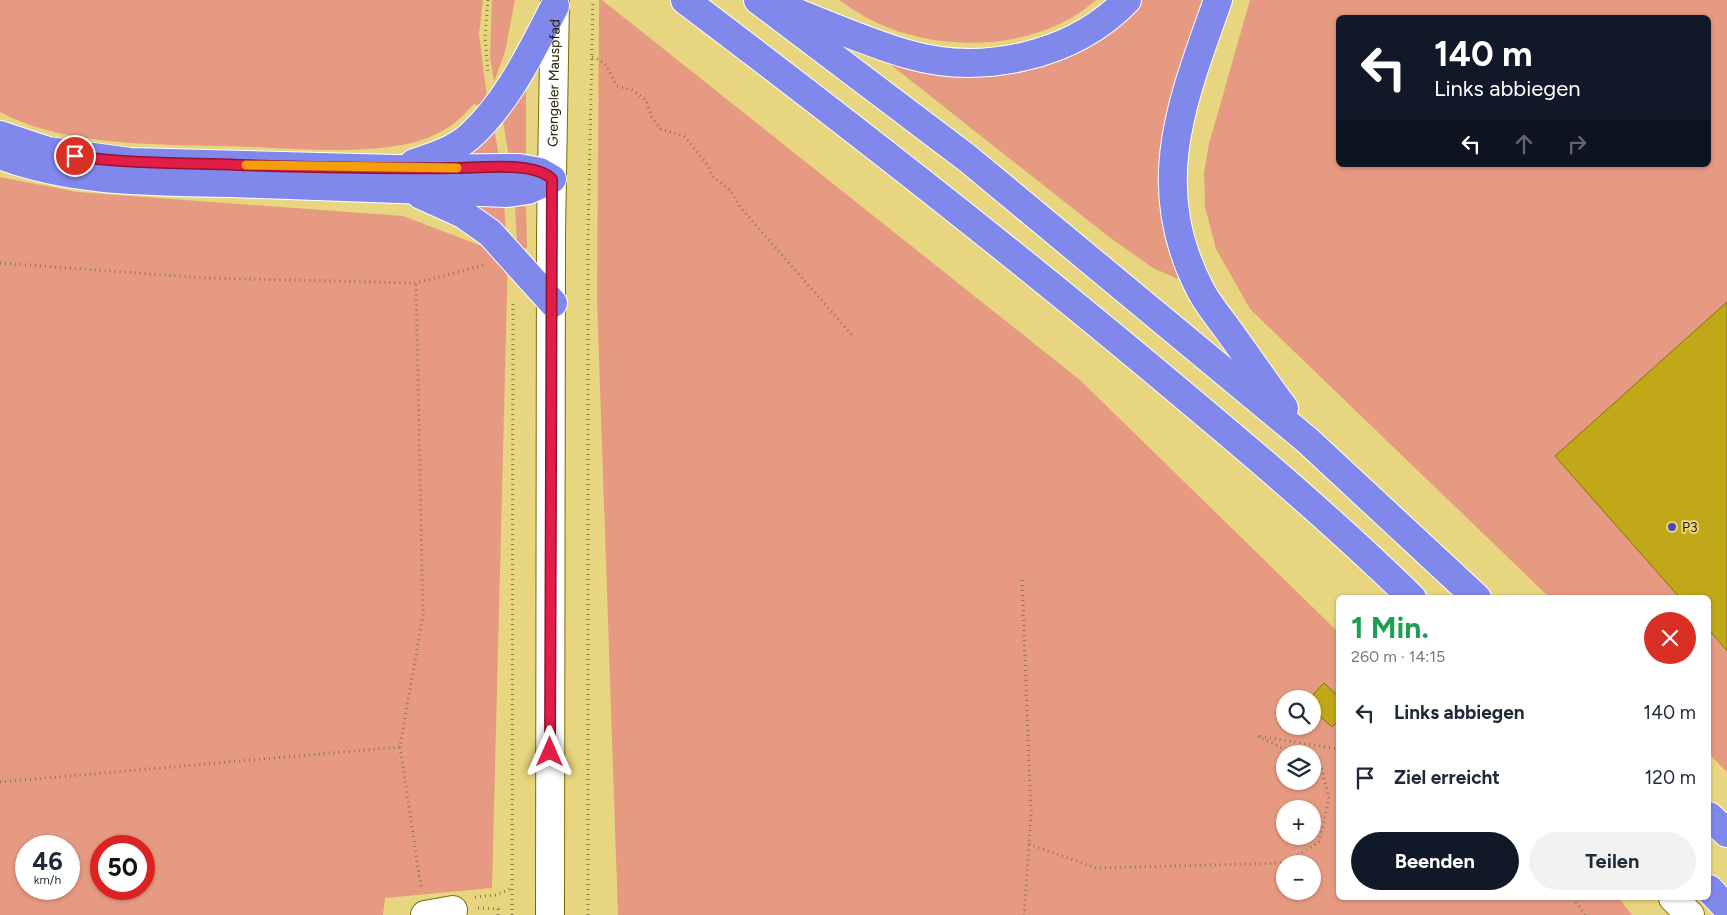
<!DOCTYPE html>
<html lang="de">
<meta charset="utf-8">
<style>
body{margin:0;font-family:Figtree,sans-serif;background:#f2f2f3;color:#1f2937;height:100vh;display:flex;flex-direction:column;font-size:19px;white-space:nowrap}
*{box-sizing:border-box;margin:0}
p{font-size:16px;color:#747a83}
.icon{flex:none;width:28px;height:28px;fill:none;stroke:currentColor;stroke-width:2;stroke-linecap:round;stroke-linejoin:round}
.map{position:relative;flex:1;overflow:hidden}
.side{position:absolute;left:1336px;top:595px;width:375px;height:305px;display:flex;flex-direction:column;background:#fff;border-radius:8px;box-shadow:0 1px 4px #0004}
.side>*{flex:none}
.banner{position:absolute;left:1336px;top:15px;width:375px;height:152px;border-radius:8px;box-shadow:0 1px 4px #0004;background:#111827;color:#fff;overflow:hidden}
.controls{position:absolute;left:1276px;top:690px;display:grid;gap:10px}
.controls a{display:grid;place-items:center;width:45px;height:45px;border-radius:50%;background:#fff;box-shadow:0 1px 4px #0004;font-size:25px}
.speed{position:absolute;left:15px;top:835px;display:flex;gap:10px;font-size:25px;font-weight:700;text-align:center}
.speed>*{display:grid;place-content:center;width:65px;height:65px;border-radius:50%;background:#fff;box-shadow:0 1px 4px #0004;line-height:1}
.speed small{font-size:12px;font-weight:400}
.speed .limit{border:8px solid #d22;background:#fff;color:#111}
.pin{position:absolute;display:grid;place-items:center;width:42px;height:42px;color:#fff;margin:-21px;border:2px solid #fff;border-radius:50%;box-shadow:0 1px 5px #0007}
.me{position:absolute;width:55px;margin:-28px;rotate:0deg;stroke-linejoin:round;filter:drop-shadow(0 0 4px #0008)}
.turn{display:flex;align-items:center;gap:18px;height:105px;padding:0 15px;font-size:22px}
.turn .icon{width:65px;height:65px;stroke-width:2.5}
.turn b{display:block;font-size:35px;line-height:42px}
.lanes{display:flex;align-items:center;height:48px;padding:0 15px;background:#0003;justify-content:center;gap:25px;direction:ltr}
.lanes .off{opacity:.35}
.round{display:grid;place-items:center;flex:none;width:52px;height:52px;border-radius:26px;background:#f2f2f3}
.overview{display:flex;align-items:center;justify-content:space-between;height:85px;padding:0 15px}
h1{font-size:30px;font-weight:700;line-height:38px;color:#1e9e55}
.action{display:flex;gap:10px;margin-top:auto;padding:10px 15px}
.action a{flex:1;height:58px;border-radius:30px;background:#111827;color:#fff;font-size:20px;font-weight:700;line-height:58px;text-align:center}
.action a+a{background:#f2f2f3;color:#1f2937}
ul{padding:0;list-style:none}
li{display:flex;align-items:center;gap:15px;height:65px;padding:0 15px}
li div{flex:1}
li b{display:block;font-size:19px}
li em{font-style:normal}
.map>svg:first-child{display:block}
</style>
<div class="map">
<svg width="1727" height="915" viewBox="0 0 1727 915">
<rect width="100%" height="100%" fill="#e7d67f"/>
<g fill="#e79a82" fill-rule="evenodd">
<path d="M0,0H483L479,34L487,97L480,106L474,104C467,111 460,119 452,125C441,133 420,142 407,144C357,154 303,149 252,147C176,144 68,149 0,112Z"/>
<polygon points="492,0 515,0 505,52 494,82 490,57"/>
<path d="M599,0H602L1080,380L1339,633V898H1619L1632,915H618L597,299ZM1285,699H1312V726H1285ZM1285,754H1312V781H1285ZM1285,809H1312V836H1285ZM1285,864H1312V891H1285Z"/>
<path d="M839,0H1096C1043,48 953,53 889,28C871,21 854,11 839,0Z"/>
<polygon points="1141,0 1207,0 1175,93 1178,279 1153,268 1109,237 886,61 933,70 1126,17"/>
<path d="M1250,0H1727V302L1555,456L1679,597H1549L1250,309L1216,249L1205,207L1204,173L1209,144ZM1339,18H1709V165H1339Z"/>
<polygon points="526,83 526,156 509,157 502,116"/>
<polygon points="494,127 499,157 467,155"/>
<path d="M0,177L77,192L403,216L508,256L492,888L385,898L383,915H0ZM26,846H69V889H26ZM101,846H144V889H101Z"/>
<polygon points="478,203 504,204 506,231 478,208"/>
<polygon points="515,205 526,207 527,247 525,249 517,243"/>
<polygon points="1709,631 1727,652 1727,772 1709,754"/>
</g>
<g fill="#c0a819" stroke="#81700d">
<polygon points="1727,302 1727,651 1709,630 1709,598 1680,598 1555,456"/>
<polygon points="1324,683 1339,697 1339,720 1332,727 1312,709 1312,699 1309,699"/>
</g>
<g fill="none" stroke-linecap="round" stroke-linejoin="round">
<defs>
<polyline id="street" points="425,915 453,910"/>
<g id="secondary">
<polyline points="1673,898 1690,915"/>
<path id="s1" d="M550,915L551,233L555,0"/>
</g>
<g id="highway">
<path d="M685,0C841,118 995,238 1145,363C1236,439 1327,515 1412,598"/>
<polyline points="758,0 967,158 1307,440 1477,598"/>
<path d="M1218,0C1182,102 1146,186 1201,291C1209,306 1221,320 1231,334C1249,359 1266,384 1284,408"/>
<path d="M782,7C824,23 865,42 907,54C982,76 1073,56 1127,0"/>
<path d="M0,135L48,151L130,162L396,169L519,168L540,172L552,179L528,190L508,193C416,189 324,186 232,183C153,181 74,183 0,155"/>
<path d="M414,163C433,157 454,150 469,137C508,102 531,52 555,6"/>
<polyline points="421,195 463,214 490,233 553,303"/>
<polyline points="1709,816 1727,833"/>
<polyline points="1709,889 1727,908"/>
</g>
</defs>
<use href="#street" stroke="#7d6c03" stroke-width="30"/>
<use href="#secondary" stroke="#7d6c03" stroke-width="30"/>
<use href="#highway" stroke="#fff" stroke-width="30"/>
<g stroke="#897d41" stroke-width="3" stroke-dasharray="1 4" stroke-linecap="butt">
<polyline points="488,0 485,37 488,71"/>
<path d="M592,57C612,64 607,72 617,86L632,90L646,100L652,118L661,129L684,136L707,164L712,176L730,190L740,207L852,335"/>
<polyline points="0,263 205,278 416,283 484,265"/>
<polyline points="1022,580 1031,815 1024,915"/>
<polyline points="400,747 421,887"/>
<polyline points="1295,754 1257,736 1339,749"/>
<polyline points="0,782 400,747 423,615 416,283"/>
<polyline points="1029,844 1096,868 1285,863 1319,842 1329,799 1321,766 1312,762"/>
<polyline points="475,897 496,895 512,888"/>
<polyline points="1573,898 1585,915"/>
<polyline points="478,908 498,909 498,915"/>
<polyline points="512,915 513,301"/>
<polyline points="588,915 588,237 593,0"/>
</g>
<use href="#street" stroke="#fff" stroke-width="28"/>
<use href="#secondary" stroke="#fff" stroke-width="28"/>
<use href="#highway" stroke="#8088ec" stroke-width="28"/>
</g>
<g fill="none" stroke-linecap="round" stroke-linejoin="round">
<defs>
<path id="route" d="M75,156C129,164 184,163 238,165C311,167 383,169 455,168C480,168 533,161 552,179L550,752"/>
</defs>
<use href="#route" stroke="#92132f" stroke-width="12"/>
<use href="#route" stroke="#e11d48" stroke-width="9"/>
<polyline stroke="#f59e0b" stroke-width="9" points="246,165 457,168"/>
</g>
<circle fill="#4c49c0" stroke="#e7d67f" stroke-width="2" cx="1672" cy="527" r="5"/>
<g text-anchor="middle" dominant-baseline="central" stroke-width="4" stroke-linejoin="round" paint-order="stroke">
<g font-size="14" fill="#282100" stroke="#e7d67f">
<text stroke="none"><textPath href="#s1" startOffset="832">Grengeler Mauspfad</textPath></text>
</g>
<g font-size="14" fill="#282100" stroke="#e7d67f" text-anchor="start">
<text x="1682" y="527">P3</text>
</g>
</g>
</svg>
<div class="controls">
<a><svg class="icon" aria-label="search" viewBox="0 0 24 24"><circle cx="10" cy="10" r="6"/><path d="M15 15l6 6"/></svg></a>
<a><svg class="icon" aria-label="layers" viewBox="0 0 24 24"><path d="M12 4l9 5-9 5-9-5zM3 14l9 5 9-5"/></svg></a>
<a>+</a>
<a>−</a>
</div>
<div class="speed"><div>46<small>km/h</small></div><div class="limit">50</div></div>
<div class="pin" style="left:75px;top:156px;background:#d93025"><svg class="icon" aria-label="arrive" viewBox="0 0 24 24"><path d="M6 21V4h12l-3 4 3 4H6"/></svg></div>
<svg class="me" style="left:550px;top:752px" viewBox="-20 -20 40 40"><path d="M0-17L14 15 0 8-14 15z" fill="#e11d48" stroke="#fff" stroke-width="4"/></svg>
<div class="banner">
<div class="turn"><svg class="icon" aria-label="left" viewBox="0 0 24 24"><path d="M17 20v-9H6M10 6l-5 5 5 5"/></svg><div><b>140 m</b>Links abbiegen</div></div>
<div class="lanes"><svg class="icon" aria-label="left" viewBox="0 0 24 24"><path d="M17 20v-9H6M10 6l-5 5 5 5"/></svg><svg class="icon off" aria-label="ahead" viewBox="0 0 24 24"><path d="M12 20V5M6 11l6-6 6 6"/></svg><svg class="icon off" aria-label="right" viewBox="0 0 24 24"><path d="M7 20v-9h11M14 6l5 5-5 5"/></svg></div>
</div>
<section class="side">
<div class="overview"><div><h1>1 Min.</h1><p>260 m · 14:15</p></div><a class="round" style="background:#d93025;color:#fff"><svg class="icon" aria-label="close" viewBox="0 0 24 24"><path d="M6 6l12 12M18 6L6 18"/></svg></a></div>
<ul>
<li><svg class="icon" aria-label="left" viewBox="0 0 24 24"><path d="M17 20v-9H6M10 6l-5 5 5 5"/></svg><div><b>Links abbiegen</b></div><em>140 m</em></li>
<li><svg class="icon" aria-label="arrive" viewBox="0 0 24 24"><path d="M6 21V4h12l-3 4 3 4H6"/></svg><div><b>Ziel erreicht</b></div><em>120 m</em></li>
</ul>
<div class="action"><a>Beenden</a><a>Teilen</a></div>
</section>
</div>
